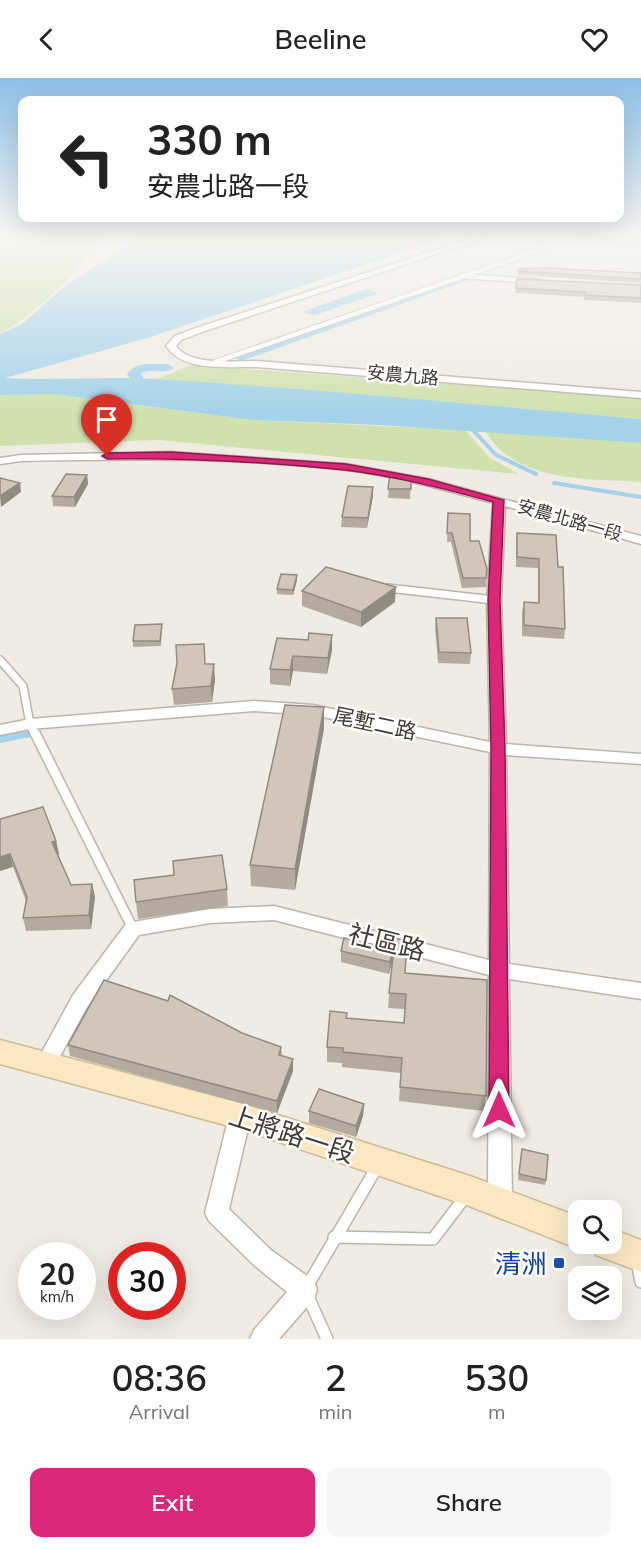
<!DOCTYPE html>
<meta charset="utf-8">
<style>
body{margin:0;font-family:Mulish,"Noto Sans TC",sans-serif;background:#f6f6f6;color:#222;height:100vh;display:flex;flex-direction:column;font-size:22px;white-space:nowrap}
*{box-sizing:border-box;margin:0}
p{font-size:20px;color:#767676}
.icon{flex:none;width:33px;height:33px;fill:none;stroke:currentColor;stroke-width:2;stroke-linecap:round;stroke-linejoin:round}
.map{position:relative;height:1261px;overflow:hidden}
.sheet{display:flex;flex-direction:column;background:#fff;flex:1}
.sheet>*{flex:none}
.guide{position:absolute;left:18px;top:18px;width:606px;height:126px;border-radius:12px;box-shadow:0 6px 24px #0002;background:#fff;color:#222;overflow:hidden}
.buttons{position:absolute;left:568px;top:1122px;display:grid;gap:12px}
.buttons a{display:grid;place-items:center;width:54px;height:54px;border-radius:12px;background:#fff;box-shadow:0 6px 24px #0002;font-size:30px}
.speed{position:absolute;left:18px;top:1164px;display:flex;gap:12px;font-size:30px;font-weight:700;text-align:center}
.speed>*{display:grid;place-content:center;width:78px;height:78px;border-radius:50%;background:#fff;box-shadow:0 6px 24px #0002;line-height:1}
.speed small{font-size:15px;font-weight:400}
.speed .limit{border:9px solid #d22;background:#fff;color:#111}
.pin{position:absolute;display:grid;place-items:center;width:51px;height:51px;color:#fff;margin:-62px -26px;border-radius:50% 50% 50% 0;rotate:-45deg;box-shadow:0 0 6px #0007}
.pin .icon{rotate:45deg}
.me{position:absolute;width:66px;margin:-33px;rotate:0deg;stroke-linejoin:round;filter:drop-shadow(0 0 4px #0008)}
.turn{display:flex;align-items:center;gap:21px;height:126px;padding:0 30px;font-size:27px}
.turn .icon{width:78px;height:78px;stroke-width:2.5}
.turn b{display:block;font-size:42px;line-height:51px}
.eta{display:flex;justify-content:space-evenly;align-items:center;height:102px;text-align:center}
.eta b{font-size:36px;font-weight:600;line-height:42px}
.cta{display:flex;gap:12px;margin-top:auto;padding:12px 30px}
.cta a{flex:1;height:69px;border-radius:12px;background:#db2777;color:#fff;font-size:24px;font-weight:600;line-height:69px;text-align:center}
.cta a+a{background:#f6f6f6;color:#222}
header{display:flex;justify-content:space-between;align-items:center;height:78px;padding:0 30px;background:#fff;font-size:27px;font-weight:600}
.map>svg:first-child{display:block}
</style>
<header><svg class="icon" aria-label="back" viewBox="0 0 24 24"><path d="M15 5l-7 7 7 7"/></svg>Beeline<svg class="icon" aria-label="heart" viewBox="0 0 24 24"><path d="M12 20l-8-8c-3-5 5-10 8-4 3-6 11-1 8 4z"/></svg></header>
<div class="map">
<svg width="641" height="1261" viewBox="0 0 641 1261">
<rect width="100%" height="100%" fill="#f0ebe3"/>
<g fill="#cfe2ae">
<path d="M51,160H103C79,191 35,238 0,255V172Z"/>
<polygon points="191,287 641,320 641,341 157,301"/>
<polygon points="54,316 253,342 465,352 490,380 519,396 158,362 0,368 0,317"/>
<path d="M485,353L641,365V404C594,400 543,405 503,374C496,369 490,360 485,353Z"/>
</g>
<g fill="#a3d2e9">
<path d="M140,160H445L147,260L5,300C55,303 105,298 155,301C317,311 479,327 641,341V365L380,347L253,342L54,316L0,317V256L22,246L64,209Z"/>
<polygon points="366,211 379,215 315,237 302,234"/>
</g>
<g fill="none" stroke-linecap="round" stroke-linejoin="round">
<g stroke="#a3d2e9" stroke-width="4">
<polyline points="470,349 496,377 536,396"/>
<polyline points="554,405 641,419"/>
</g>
<g fill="#a3d2e9" fill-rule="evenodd">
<polygon points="582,160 641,160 641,166 587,163"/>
<polygon points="462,198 467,201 466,203 244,282 240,283 234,279 236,276"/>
<path d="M149,286H168L174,290C165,297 152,290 141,295L146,305L138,315H128L127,312L133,305L127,296C132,289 140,286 149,286Z"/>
<polygon points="24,649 31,651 34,655 31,659 0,665 0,653"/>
</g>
<defs>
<polyline id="lane-far3" points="215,284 574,160"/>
<g id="lane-far2">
<polyline points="388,510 494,522"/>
<polyline points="0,582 23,608 30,646 35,657"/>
</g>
<polyline id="lane-far1" points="35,655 133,851"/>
<g id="lane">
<polyline points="334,1159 433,1161 465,1119"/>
<polyline points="637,1183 641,1204"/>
<polyline points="327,1261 305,1212 377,1089"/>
</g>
<g id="street">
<path d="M473,160H485L202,254L181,262L176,268C189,288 236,283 257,283L641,314V320L257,289C229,288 184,295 166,268L175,258L196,250Z"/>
<polygon points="461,196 536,201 540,203 536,205 458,200 457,198"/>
<path d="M171,374L346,386L428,401L641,458V466L505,428L501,522L506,666L641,676V686L506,677L509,886L641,905V921L509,901L512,1125L508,1133L500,1136L492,1133L488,1125L489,897L274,842L210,845L139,857L87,929L52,993L45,996L38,993L35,987L73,917L126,846L133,844L210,831L274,828L489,882L490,674L313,637L254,633L30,651L0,657V647L30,641L254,623L313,627L490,664L487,522L493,425C445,412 396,398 346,392C238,379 129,381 21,383L0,386V380L21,377Z"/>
<polygon points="240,1028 248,1031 251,1038 229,1131 271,1172 314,1203 317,1212 314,1221 279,1261 250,1261 254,1252 287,1214 255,1188 209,1143 205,1135 229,1038 232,1031"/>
</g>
<g id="secondary">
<polygon points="0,962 240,1025 470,1098 579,1139 579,1166 591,1166 579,1171 469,1128 240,1051 0,986"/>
<polygon points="612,1151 641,1162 641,1194 596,1177 592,1166 612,1166"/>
</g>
</defs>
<use href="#lane-far3" stroke="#bdb5aa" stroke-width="6"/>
<use href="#lane-far2" stroke="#bdb5aa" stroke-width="10"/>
<use href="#lane-far1" stroke="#bdb5aa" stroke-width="12"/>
<use href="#lane" stroke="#bdb5aa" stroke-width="14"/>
<use href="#street" stroke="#bdb5aa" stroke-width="3"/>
<use href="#secondary" stroke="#cdba96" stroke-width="3"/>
<use href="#lane-far3" stroke="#fff" stroke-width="4.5"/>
<use href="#lane-far2" stroke="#fff" stroke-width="7"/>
<use href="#lane-far1" stroke="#fff" stroke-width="9"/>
<use href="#lane" stroke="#fff" stroke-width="11"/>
<use href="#street" fill="#fff" fill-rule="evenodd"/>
<use href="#secondary" fill="#fae8c3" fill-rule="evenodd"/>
</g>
<g fill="#b4aa9f">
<polygon points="519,191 641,195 641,205 518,197"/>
<polygon points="517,201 641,207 641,225 584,222 584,219 515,215"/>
<polygon points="87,397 88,406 75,429 53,428 52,418"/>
<polygon points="390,397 411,398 410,421 388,420"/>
<polygon points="373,418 367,450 341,449 342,439"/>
<polygon points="448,435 470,463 487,491 486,509 462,510 451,464 447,464"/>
<polygon points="517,455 558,489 565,551 564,561 522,558 522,534 524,524 538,525 538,490 516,489 516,465"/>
<polygon points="297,497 297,502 293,517 277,516 277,511"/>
<polygon points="302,513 395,524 361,549 302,528"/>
<polygon points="436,540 471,575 470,586 438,585 435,550"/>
<polygon points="162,551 161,568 133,569 133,563"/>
<polygon points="277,560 332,572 327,596 293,593 290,608 270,606 270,591"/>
<polygon points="206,586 215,602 212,624 174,627 172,611"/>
<polygon points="324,629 324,650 295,812 251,808 250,787"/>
<polygon points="0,741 56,763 59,776 57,776 71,807 92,806 95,819 91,851 26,853 23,840 26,823 13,789"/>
<polygon points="227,811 228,828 138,841 136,824"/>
<polygon points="393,871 405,895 486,1018 484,1033 399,1023 401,995 342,989 342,985 327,984 327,969 346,940 404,945 405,931 388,930 392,884 389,896 341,884 341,873"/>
<polygon points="242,955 281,969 282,978 293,981 293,993 277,1035 70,978 68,967"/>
<polygon points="364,1026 363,1038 356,1059 309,1045 309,1033"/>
<polygon points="521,1077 546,1102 545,1107 518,1102"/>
</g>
<g fill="#928b82">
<polygon points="87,397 88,406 75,429 74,419"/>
<polygon points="20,405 21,414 1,429 0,418"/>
<polygon points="373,409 373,418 367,450 368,440"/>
<polygon points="297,497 297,502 293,517 293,512"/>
<polygon points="396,509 395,524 361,549 361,534"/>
<polygon points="332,557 332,572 327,596 328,580"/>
<polygon points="293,578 293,593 290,608 290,592"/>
<polygon points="214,586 215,602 212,624 211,608"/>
<polygon points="324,629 324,650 295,812 295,791"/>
<polygon points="56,763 59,776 54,777 52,764"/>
<polygon points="10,776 13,789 0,793 0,779"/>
<polygon points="92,806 95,819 91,851 89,837"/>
<polygon points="393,871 392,883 389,896 390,884"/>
<polygon points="293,981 293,993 277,1035 277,1023"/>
<polygon points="364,1026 363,1038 356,1059 356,1048"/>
</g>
<g fill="#d1c6b9" stroke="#928b82" stroke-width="1.5">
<polygon points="545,190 641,195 641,201 518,193 519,191"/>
<polygon points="517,201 641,207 641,220 585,217 585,214 516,210"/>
<polygon points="66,396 87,397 74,419 52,418"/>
<polygon points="390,397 411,398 411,411 388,411"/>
<polygon points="0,400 20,405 0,418"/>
<polygon points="348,408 373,409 368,440 342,439"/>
<polygon points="448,435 470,436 470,463 479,463 487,491 486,500 463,500 452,455 447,455"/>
<polygon points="517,455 556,457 558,489 563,489 565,551 524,547 524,524 539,525 539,481 517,479"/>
<polygon points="326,489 396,509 361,534 302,513"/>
<polygon points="281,496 297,497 293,512 277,511"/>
<polygon points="436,540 467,540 471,575 439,574"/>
<polygon points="162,546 160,563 133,563 135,547"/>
<polygon points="309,555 332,557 328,580 293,578 290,592 270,591 277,560 308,562"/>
<polygon points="204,566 205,586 214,586 211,608 172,611 177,585 176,567"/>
<polygon points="285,627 324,629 295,791 250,787"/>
<polygon points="43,729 56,763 52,764 71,807 92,806 89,837 23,840 27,819 10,776 0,779 0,741"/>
<polygon points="222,777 227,811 136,824 134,802 174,797 173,783"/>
<polygon points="344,860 393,871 390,884 341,873"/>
<polygon points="395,860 407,863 405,895 487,902 486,1018 400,1009 402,980 343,974 343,970 327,969 330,933 347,935 346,940 404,945 406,916 389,915"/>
<polygon points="104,902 168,923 170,917 242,955 281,969 279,977 293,981 277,1023 68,967"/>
<polygon points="319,1011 364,1026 356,1048 309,1033"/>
<polygon points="522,1071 548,1077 546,1102 519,1096"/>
</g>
<linearGradient id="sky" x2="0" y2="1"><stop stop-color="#8cc0e8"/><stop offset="0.47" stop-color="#f8f6f2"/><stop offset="1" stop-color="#f8f6f2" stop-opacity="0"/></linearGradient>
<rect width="641" height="337" fill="url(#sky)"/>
<path fill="#db2777" stroke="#8e194d" stroke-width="1.5" d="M171,374L346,386L428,401L504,422L500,522L505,670L509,1032L506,1038L499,1040L492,1038L489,1032L491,670L488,522L493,424C445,411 395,398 345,392C267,384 186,380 107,381L102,378L107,375Z"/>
<rect fill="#1a4fb4" stroke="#fff" stroke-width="2" x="553" y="1179" width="12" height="12" rx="3"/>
<g text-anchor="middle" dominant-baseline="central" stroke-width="5" stroke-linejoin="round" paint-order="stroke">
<g font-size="18" fill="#413b34" stroke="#fff">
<text transform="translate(403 297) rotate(5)">安農九路</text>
<text transform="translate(570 442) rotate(16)">安農北路一段</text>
</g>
<g font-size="21" fill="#413b34" stroke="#fff">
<text transform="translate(375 645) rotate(12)">尾塹二路</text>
</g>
<g font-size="26" fill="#413b34" stroke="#fff">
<text transform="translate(387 864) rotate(14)">社區路</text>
<text transform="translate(292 1056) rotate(18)">上將路一段</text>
</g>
<g font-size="26" fill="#164399" stroke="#fff" text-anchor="end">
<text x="547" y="1185">清洲</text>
</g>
</g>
</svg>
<div class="buttons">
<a><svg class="icon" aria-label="search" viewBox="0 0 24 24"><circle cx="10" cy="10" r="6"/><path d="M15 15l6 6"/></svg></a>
<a><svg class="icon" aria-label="layers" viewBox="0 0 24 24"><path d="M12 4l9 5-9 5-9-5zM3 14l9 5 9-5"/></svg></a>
</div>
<div class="speed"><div>20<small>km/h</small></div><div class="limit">30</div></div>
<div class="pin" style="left:107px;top:378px;background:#d93025"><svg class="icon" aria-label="arrive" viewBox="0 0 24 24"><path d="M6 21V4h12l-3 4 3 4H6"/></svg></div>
<svg class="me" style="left:499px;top:1032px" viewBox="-20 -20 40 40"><path d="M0-17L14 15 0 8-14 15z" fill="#db2777" stroke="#fff" stroke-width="4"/></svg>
<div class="guide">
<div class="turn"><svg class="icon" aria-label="left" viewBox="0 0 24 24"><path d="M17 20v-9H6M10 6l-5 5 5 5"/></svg><div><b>330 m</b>安農北路一段</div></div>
</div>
</div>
<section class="sheet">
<div class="eta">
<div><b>08:36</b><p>Arrival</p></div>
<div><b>2</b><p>min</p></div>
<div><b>530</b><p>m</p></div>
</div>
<div class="cta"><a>Exit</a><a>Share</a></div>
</section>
